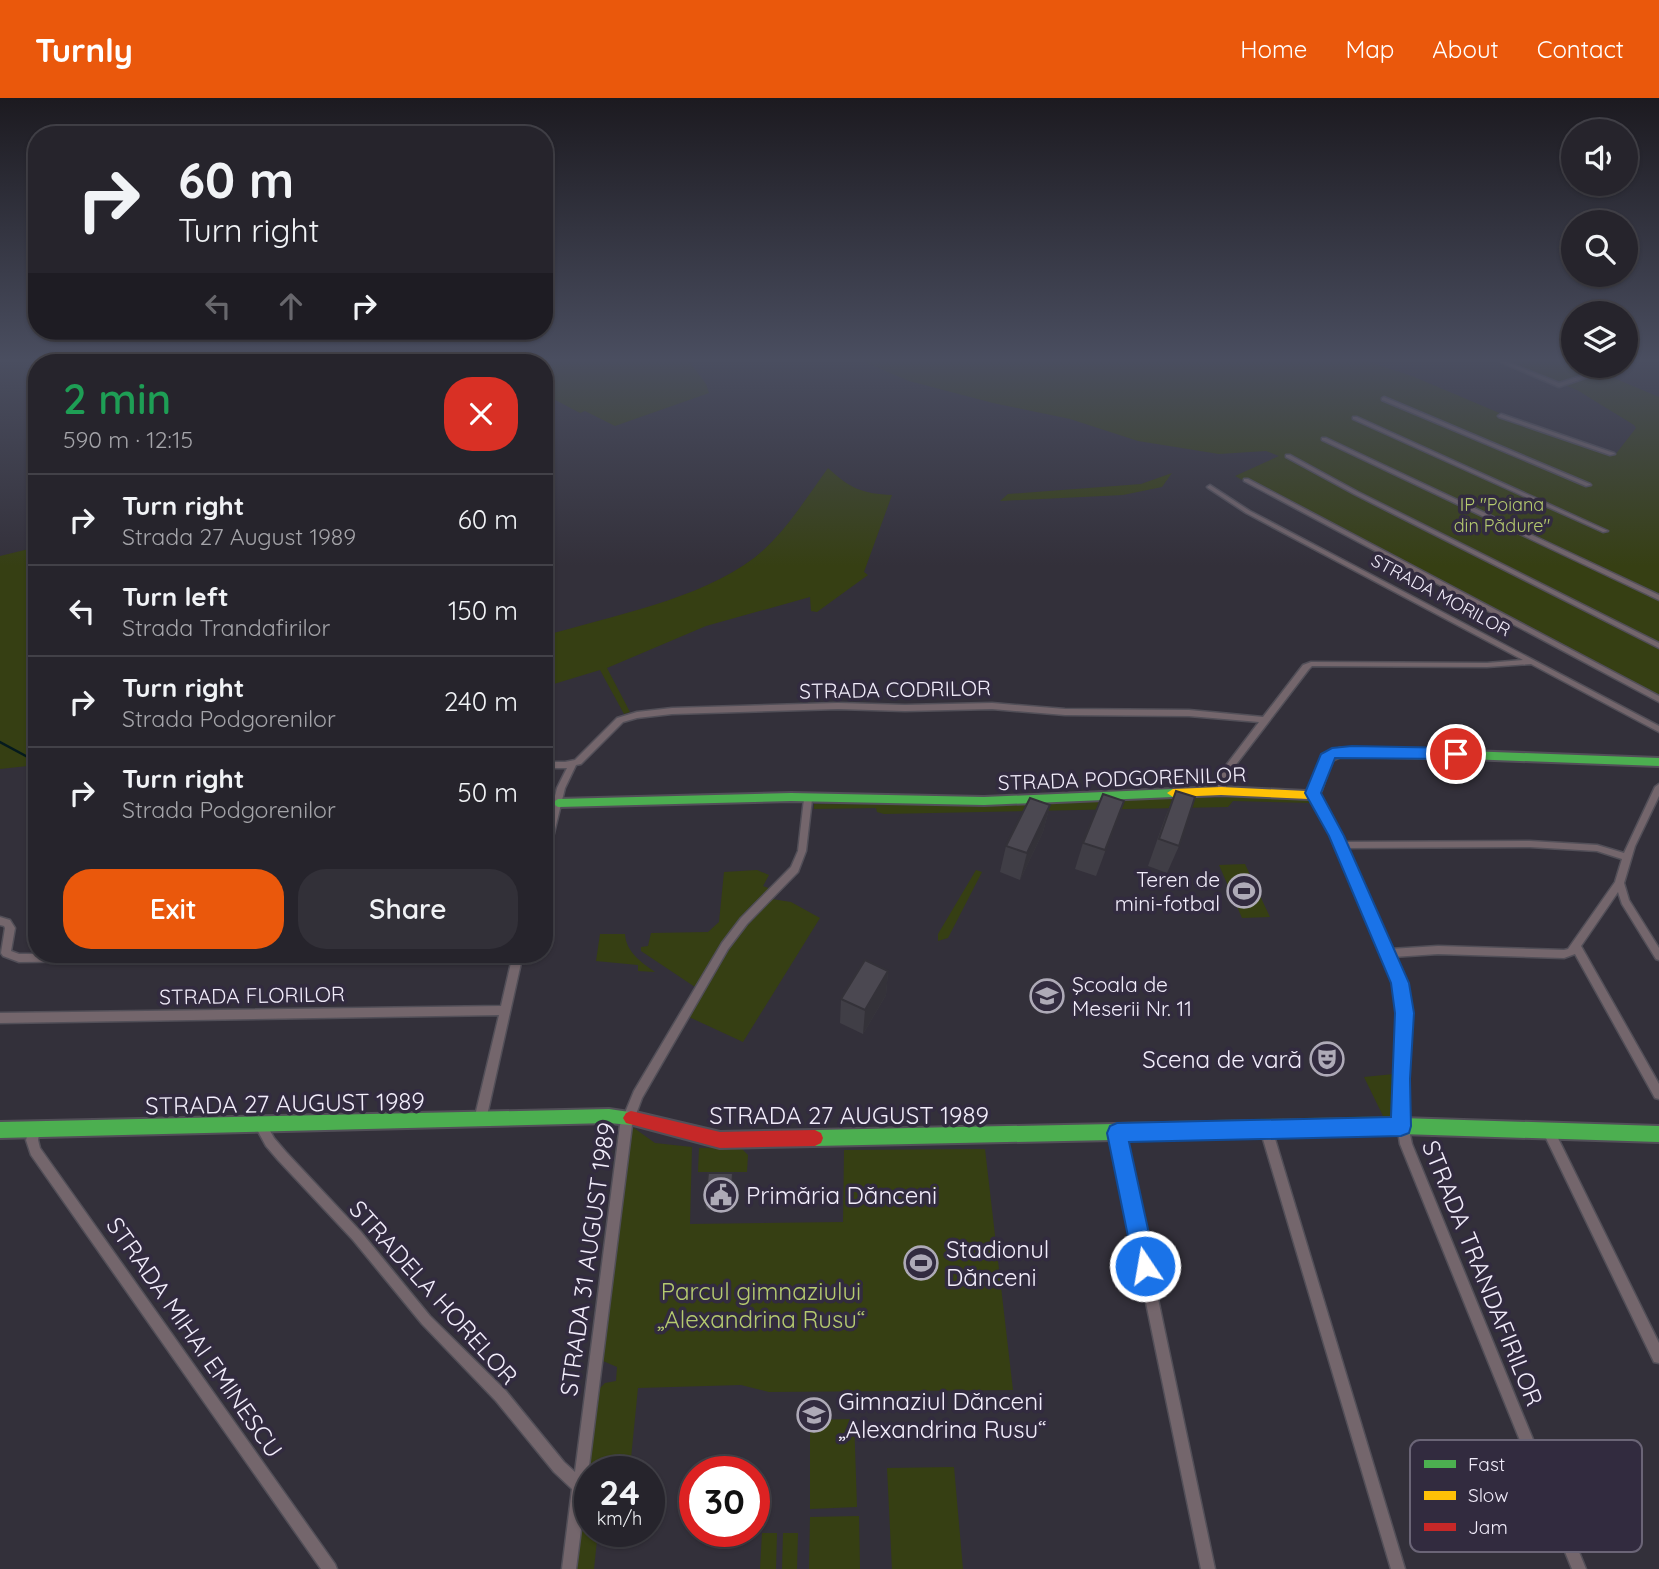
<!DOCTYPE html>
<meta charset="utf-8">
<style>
body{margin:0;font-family:Quicksand,sans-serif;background:#323038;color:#f1f3f6;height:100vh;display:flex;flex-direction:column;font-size:26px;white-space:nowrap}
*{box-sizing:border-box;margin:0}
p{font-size:23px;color:#a4a4a9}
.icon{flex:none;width:38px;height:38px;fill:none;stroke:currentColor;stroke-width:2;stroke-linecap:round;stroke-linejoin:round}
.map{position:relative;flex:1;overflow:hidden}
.panel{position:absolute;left:28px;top:256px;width:525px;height:609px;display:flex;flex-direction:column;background:#26242c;border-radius:28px;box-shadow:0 2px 5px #0004,0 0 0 2px #424148}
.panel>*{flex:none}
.banner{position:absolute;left:28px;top:28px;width:525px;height:214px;border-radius:28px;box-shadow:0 2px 5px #0004,0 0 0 2px #424148;background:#26242c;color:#f1f3f6;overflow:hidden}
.controls{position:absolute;left:1561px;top:21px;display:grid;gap:14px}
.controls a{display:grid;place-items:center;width:77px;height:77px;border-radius:50%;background:#26242c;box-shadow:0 2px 5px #0004,0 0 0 2px #424148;font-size:35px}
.speed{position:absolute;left:574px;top:1358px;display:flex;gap:14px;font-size:35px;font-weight:700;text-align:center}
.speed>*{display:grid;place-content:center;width:91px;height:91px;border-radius:50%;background:#26242c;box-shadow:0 2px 5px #0004,0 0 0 2px #424148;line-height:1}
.speed small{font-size:18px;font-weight:400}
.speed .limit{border:10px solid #d22;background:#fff;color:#111}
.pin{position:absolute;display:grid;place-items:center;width:60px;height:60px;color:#fff;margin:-30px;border:4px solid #fff;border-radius:50%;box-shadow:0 2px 7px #0007}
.me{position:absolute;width:77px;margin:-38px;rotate:348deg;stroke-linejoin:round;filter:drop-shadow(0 0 5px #0008)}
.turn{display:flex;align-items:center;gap:24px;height:147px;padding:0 35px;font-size:32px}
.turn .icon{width:91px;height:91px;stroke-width:2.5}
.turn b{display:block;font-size:49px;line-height:60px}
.lanes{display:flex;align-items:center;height:66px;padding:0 35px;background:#0003;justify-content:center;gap:35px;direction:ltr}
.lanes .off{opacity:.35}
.round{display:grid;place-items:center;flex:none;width:74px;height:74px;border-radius:28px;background:#323038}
.summary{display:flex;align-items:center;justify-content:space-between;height:119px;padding:0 35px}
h1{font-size:42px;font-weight:600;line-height:52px;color:#1e9e55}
.primary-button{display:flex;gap:14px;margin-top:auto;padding:14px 35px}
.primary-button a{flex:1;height:80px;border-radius:28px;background:#ea580c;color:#fff;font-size:28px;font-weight:600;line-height:80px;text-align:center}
.primary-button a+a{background:#323038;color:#f1f3f6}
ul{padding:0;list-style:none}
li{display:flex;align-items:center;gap:21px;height:91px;padding:0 35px;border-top:2px solid #424148}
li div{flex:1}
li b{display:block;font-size:26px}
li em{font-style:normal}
header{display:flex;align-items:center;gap:42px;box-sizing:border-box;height:98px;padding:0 35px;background:#ea580c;color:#fff}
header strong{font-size:33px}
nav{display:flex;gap:38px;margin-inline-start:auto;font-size:24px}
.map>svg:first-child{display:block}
</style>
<header>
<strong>Turnly</strong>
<nav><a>Home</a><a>Map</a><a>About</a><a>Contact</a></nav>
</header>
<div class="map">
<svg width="1659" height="1471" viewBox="0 0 1659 1471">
<rect width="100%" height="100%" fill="#33303a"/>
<g fill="#363f13">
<polygon points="536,262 688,262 706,286 709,295 615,328 585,313 580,315 544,296 544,264 530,264"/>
<polygon points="860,262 1363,262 1412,278 1523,325 1615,357 1636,330 1634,327 1577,292 1502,262 1573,262 1573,268 1585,268 1659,299 1659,603 1235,378 1279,358 1266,353 1219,356 1138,343 1070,321 993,305 909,283"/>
<path d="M828,370C849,390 863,396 892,397L864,474L868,477L817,514L811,513L810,499L706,528L607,570L630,614L624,616L600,572L544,589V538C610,518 699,502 754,460C784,437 806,400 828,370Z"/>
<polygon points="1172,375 1162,389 1123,397 1000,403 1008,396 1141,386"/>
<polygon points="37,449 37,667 0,671 0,458"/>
<path d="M1242,699L1309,701L1312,705L1233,703L1228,709L884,716L877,714L876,710L814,711V706C957,708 1099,701 1242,699Z"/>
<polygon points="1245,766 1270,819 1242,820 1219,767"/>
<path d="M757,772L769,777L763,788L771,791C738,813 716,856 695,889L641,853V849L648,848L651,835L708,834L719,824L724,774Z"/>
<polygon points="976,772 982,774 948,840 938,843 938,836"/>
<polygon points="772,801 791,804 820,820 743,944 689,919 734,842"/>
<path d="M600,836H625C626,854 641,864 655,874L638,873V867L596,863Z"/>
<polygon points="1394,976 1393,1020 1389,1023 715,1037 704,1034 1383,1018 1364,979"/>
<polygon points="634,1030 655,1045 692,1049 690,1126 843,1124 844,1052 985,1051 1013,1292 769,1294 741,1287 638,1290 631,1360 607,1361 605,1374 590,1374 590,1433 598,1433 594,1471 577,1471 599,1291 605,1285 616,1283 617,1269 603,1263 630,1032"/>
<polygon points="699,1050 741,1050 748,1057 747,1074 698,1074"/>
<polygon points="854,1321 857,1409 810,1411 810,1322"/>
<polygon points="954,1369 963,1471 892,1471 887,1370"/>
<polygon points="859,1418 860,1471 809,1471 810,1419"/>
<polygon points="762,1435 777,1435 776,1471 760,1471"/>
<polygon points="783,1435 798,1435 797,1471 782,1471"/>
</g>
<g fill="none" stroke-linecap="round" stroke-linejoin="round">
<polyline stroke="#051a1e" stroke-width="2.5" points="0,644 37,664"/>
<defs>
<g id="street">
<polygon points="1496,262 1502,262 1559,285 1597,273 1602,274 1559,289"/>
<polygon points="1384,299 1590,386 1591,387 1586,388 1382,302 1382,300"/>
<polygon points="1501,316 1614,355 1615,356 1610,357 1499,319 1498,318"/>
<polygon points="1353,319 1357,319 1608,433 1603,434 1353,321"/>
<polygon points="1322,340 1326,340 1659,497 1659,502 1322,342"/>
<polygon points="1286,357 1290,357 1358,394 1659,545 1659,550 1354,396 1286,359"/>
<polygon points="1244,381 1248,381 1659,598 1659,604 1244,383"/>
<polygon points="1210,387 1250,413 1659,628 1659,634 1531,566 1487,569 1312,568 1309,571 1228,677 1225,693 1221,696 1217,693 1221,674 1259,624 1189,618 1065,617 992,611 905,613 838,611 672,616 637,620 623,624 581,666 576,667 565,690 548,760 547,762 544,763 544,741 557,690 567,670 544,670 544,664 565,664 575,662 617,620 637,614 672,610 838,605 905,607 992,605 1065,611 1189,612 1263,619 1303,567 1311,564 1487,565 1523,562 1246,415 1208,390 1207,389"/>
<path d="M1659,686V698L1635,748L1624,785L1629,802L1659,850V862L1656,861L1622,806L1618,794L1581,848L1659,986V1001L1655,1000L1575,856L1564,860L1438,856L1393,859L1405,885L1410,927L1405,1012L1412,1046L1586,1471H1572L1400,1046L1395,1012L1400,927L1395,885L1332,738L1309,695L1313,692L1316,693L1343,744L1530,743L1597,747L1624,755L1655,689ZM1530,749L1597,753L1622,761L1615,784L1568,851L1564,852L1438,848L1390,851L1346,750Z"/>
<polygon points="808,698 812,701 806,753 798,774 747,826 728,851 642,1000 632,1027 576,1471 562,1471 572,1391 554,1374 496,1303 422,1226 353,1142 278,1062 266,1048 254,1026 256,1022 260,1021 264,1022 274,1040 286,1054 361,1134 430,1218 506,1293 564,1364 575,1374 620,1027 634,993 722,845 741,820 791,769 798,753 804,701"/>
<polygon points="0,819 10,822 15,830 11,853 19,856 356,856 354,859 351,860 19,864 3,858 1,855 5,830 4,828 0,827"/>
<polygon points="513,856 523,856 486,1022 484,1026 480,1027 476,1026 474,1022 499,917 0,925 0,915 501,908"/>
<polygon points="1266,1026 1270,1027 1272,1031 1405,1471 1391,1471 1260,1031 1262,1027"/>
<polygon points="34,1027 38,1028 40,1032 38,1042 40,1050 335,1466 337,1471 321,1471 31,1057 26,1042 30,1028"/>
<polygon points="1548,1027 1552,1028 1659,1245 1659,1265 1654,1264 1544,1036 1542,1032 1544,1028"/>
<polygon points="1117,1030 1121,1031 1123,1035 1215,1471 1201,1471 1111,1035 1113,1031"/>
</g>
<g id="fast">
<polygon points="1468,653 1659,660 1659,668 1468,661 1462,657"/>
<polygon points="1173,691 1179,695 1173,699 984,707 791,703 558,709 552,705 558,701 791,695 984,699"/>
<polygon points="609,1011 636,1015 639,1020 636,1025 631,1027 609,1025 0,1040 0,1024"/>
<polygon points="1401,1020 1659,1028 1659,1044 1401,1036 815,1048 809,1045 807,1040 809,1035 815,1032"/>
</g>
<polygon id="slow" points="1341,650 1468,653 1474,657 1468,661 1342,658 1331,663 1321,693 1309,701 1221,697 1173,699 1167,695 1173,691 1221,689 1306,693 1312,688 1322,657"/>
<polygon id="jam" points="631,1013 720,1034 815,1032 821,1035 823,1040 821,1045 815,1048 720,1050 626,1025 623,1020 626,1015"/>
</defs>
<use href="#street" stroke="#524f58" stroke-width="3"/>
<use href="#fast" stroke="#524f58" stroke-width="4"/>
<use href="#slow" stroke="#524f58" stroke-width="4"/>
<use href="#jam" stroke="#524f58" stroke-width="4"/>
<use href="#street" fill="#74666c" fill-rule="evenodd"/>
<use href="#fast" fill="#4caf50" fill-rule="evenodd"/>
<use href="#slow" fill="#ffc107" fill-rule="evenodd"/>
<use href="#jam" fill="#c62828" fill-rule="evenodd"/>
</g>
<g fill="#403e46">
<polygon points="1176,693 1179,748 1167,775 1148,768 1165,720"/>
<polygon points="1124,703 1096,778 1075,771 1083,745"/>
<polygon points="1050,707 1043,734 1020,782 1000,774 1006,748"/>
<polygon points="888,873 886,897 863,936 840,925 841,901"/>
<polygon points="1323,945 1344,962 1337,970 1324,970 1317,952"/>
<polygon points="734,1081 733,1112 707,1112 705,1106"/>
</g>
<g fill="#343239">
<polygon points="1050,707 1043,734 1020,782 1027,755"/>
<polygon points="888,873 886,897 863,936 865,912"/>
<polygon points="733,1075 734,1081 733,1112 731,1106"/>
</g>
<g fill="#4b4851" stroke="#343239" stroke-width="2">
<polygon points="1176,693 1195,699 1179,748 1159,741"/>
<polygon points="1103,696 1124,703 1105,752 1083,745"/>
<polygon points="1030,700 1050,707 1027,755 1006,748"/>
<polygon points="865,862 888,873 865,912 841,901"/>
<polygon points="1336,944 1344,962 1331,963 1323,945"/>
<polygon points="708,1075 733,1075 731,1106 705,1106"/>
</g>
<linearGradient id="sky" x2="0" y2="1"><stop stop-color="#1c1a20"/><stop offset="0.56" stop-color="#4a4e60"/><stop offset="1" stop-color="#4a4e60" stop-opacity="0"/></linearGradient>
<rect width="1659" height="468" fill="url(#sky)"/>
<polygon fill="#1a73e8" stroke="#114b97" stroke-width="2" points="1352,648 1456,650 1464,656 1456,661 1335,660 1321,695 1344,738 1409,885 1414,915 1410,981 1411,1028 1409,1035 1401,1038 1129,1044 1156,1168 1153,1176 1145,1179 1138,1176 1134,1168 1107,1035 1110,1028 1117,1025 1391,1019 1395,915 1391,885 1329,738 1305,695 1321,656 1332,650"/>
<defs>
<symbol id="stadium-ring" viewBox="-11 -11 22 22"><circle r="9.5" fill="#322b3f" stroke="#aeaab7" stroke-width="1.5"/><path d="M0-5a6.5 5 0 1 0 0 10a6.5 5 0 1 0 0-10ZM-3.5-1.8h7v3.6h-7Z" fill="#aeaab7"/></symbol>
<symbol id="university-ring" viewBox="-11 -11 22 22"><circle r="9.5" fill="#322b3f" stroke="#aeaab7" stroke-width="1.5"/><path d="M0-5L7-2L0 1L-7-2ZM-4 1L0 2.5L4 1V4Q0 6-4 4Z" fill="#aeaab7"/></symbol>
<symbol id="theatre-ring" viewBox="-11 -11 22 22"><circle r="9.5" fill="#322b3f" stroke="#aeaab7" stroke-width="1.5"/><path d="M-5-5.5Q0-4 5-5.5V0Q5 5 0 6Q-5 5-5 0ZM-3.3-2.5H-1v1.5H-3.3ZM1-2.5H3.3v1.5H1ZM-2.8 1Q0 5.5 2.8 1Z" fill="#aeaab7"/></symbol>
<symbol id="civic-ring" viewBox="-11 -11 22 22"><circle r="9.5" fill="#322b3f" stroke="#aeaab7" stroke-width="1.5"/><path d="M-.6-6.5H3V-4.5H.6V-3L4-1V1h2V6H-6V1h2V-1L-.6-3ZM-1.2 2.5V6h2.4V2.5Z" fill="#aeaab7"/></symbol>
<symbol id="school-ring" viewBox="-11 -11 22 22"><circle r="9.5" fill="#322b3f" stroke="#aeaab7" stroke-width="1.5"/><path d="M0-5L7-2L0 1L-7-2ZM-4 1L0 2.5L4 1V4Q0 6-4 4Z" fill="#aeaab7"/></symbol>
</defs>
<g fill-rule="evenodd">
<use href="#stadium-ring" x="1225" y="774" width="38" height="38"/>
<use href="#university-ring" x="1028" y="879" width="38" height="38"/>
<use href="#theatre-ring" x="1308" y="942" width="38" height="38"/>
<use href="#civic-ring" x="702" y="1078" width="38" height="38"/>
<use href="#stadium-ring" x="902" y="1146" width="38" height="38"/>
<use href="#school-ring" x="795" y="1298" width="38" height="38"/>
</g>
<g text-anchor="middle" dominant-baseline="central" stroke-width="7" stroke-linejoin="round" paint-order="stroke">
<g font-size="18" fill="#b5ca6f" stroke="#322b3f">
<text x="1502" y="406">IP "Poiana<tspan x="1502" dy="21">din Pădure"</tspan></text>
</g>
<g font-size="18" fill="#f1ecfa" stroke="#322b3f">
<text transform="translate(1441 497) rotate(28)">STRADA MORILOR</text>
</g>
<g font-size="21" fill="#f1ecfa" stroke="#322b3f">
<text transform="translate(895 591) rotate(-1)">STRADA CODRILOR</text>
<text transform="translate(1122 680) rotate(-2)">STRADA PODGORENILOR</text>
<text transform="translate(252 897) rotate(-1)">STRADA FLORILOR</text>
</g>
<g font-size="21" fill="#f1ecfa" stroke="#322b3f" text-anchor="end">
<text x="1220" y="781">Teren de<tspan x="1220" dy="24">mini-fotbal</tspan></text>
<text x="1072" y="886" text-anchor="start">Şcoala de<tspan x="1072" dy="24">Meserii Nr. 11</tspan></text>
</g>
<g font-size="24" fill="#f1ecfa" stroke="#322b3f" text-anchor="start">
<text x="1302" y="961" text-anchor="end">Scena de vară</text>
<text x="746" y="1097">Primăria Dănceni</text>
<text x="946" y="1151">Stadionul<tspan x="946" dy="28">Dănceni</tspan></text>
<text x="838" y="1303">Gimnaziul Dănceni<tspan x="838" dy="28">„Alexandrina Rusu“</tspan></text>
</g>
<g font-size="24" fill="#f1ecfa" stroke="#322b3f">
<text transform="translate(285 1005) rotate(-1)">STRADA 27 AUGUST 1989</text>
<text x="849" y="1017">STRADA 27 AUGUST 1989</text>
<text transform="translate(587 1161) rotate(-82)">STRADA 31 AUGUST 1989</text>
<text transform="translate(1483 1175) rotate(68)">STRADA TRANDAFIRILOR</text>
<text transform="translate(434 1194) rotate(48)">STRADELA HORELOR</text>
<text transform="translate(195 1239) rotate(55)">STRADA MIHAI EMINESCU</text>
</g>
<g font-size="24" fill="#b5ca6f" stroke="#322b3f">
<text x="761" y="1193">Parcul gimnaziului<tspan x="761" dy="28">„Alexandrina Rusu“</tspan></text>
</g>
</g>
<rect x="1410" y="1342" width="232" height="112" rx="10" fill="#322b3f" stroke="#6b6577" stroke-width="2"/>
<rect x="1424" y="1362" width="32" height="8" fill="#4caf50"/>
<rect x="1424" y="1393" width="32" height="9" fill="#ffc107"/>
<rect x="1424" y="1425" width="32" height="8" fill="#c62828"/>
<g font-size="19" fill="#f1ecfa">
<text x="1468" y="1373">Fast</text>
<text x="1468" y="1404">Slow</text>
<text x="1468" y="1436">Jam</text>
</g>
</svg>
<div class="controls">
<a><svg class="icon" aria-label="sound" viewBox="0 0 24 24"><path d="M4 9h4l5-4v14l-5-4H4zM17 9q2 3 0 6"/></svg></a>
<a><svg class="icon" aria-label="search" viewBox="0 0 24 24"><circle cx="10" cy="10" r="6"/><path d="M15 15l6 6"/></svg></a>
<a><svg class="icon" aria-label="layers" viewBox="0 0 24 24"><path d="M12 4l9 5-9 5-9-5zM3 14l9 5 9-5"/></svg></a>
</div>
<div class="speed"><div>24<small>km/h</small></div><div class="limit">30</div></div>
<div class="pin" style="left:1456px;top:656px;background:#d93025"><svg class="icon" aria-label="arrive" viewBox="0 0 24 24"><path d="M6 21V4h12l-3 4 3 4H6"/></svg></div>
<svg class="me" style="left:1145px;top:1168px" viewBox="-20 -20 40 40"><circle r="17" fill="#1a73e8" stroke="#fff" stroke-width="3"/><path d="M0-11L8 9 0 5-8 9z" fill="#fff"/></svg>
<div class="banner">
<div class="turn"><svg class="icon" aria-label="right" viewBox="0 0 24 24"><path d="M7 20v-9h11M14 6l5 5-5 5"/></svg><div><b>60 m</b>Turn right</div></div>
<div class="lanes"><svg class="icon off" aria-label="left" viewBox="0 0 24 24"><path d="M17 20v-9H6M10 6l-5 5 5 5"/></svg><svg class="icon off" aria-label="ahead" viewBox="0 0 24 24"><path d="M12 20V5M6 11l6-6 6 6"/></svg><svg class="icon" aria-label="right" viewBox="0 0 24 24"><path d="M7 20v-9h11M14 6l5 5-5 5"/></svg></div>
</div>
<section class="panel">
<div class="summary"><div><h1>2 min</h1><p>590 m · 12:15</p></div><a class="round" style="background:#d93025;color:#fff"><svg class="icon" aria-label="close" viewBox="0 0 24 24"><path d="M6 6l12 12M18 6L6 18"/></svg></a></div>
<ul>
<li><svg class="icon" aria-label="right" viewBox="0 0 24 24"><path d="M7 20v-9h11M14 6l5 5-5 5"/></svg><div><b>Turn right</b><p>Strada 27 August 1989</p></div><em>60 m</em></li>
<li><svg class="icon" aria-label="left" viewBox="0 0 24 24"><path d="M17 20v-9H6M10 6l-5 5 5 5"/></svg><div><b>Turn left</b><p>Strada Trandafirilor</p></div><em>150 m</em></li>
<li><svg class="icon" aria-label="right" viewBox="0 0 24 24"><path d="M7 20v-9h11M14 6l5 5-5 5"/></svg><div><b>Turn right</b><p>Strada Podgorenilor</p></div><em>240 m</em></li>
<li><svg class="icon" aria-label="right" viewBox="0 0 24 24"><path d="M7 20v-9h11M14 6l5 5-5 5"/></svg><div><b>Turn right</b><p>Strada Podgorenilor</p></div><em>50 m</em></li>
</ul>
<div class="primary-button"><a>Exit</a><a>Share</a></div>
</section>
</div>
